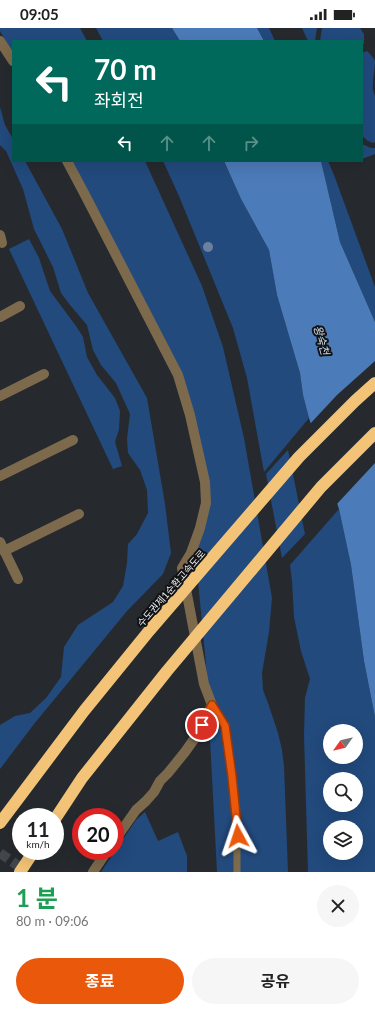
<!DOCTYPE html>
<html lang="ko">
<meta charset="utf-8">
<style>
body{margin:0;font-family:Lato,"Noto Sans KR",sans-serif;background:#f6f6f6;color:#222;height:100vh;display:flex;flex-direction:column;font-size:15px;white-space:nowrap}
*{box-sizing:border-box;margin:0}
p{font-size:13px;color:#767676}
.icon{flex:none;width:22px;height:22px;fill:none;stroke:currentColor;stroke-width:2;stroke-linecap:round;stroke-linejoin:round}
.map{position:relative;height:844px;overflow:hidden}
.side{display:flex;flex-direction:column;background:#fff;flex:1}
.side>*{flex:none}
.hud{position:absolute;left:12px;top:12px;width:351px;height:122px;border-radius:0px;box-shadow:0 4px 16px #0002;background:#00695c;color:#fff;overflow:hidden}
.needle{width:26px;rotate:236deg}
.controls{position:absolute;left:323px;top:696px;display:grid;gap:8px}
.controls a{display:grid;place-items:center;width:40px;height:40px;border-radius:50%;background:#fff;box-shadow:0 4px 16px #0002;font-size:20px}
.speed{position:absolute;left:12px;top:780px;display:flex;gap:8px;font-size:20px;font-weight:700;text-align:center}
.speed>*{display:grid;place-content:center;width:52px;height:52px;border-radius:50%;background:#fff;box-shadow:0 4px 16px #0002;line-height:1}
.speed small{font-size:10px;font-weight:400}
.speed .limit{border:6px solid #d22;background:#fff;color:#111}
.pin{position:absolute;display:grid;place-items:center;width:34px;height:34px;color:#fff;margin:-17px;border:2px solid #fff;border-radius:50%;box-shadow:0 1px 4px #0007}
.me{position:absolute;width:44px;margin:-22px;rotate:355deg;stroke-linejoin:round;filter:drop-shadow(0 0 3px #0008)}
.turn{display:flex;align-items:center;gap:14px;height:84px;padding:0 16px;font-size:18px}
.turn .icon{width:52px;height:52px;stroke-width:2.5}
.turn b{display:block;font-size:28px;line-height:34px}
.lanes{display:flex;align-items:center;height:38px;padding:0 16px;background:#0003;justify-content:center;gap:20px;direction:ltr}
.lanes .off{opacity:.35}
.round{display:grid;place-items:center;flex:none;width:42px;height:42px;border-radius:21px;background:#f6f6f6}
.summary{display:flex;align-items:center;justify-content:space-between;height:68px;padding:0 16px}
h1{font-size:24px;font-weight:700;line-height:30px;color:#1e9e55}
.button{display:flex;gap:8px;margin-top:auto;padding:8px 16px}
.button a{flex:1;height:46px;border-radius:24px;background:#ea580c;color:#fff;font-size:16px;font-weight:700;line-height:46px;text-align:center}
.button a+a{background:#f6f6f6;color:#222}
.status{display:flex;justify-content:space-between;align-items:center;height:28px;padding:0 20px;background:#fff;direction:ltr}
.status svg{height:11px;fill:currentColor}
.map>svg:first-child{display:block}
</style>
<div class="status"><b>09:05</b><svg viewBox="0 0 49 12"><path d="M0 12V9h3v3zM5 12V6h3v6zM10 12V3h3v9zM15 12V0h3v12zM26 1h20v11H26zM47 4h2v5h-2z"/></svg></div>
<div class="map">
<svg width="375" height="844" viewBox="0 0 375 844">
<rect width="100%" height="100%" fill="#262a2e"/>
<g fill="#224a7d" fill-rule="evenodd">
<polygon points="0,0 80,0 87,13 13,13 13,26 0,3"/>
<polygon points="96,0 172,0 180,13 103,13"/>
<polygon points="257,0 269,0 275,13 264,13"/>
<polygon points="302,0 317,0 315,13 308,13"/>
<polygon points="322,0 360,0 364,6 364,16 362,17 362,13 320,13"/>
<path d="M367,23C370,26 373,29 375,33C375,40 373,48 373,55C372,60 373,63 375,68V114L373,115L368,113L362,108V25Z"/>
<polygon points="0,79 5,97 13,111 13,133 25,133 62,201 88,265 147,370 165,476 171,525 163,546 127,583 34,696 0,741 0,697 15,688 30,685 46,670 61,649 64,619 78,597 113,574 123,558 127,535 128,516 137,506 148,485 147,462 140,442 128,425 127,411 130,386 116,355 101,337 93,322 87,297 70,277 61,265 53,239 34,201 23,161 6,123 0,117"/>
<polygon points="362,116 371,120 375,120 375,126 362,131"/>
<polygon points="72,133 145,133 202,258 223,319 244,410 272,570 269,604 262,645 263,662 268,675 278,705 282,722 284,738 288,844 217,844 206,636 195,522 208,480 180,341"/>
<polygon points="163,133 224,133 241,171 269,222 277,267 300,345 303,367 309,390 264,444 247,350 233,300 179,168"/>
<polygon points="321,133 328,133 334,147 375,259 375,294 340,214"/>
<polygon points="29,211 39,230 50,263 76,298 83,309 87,329 97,347 115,370 120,383 119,401 115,414 122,438 113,441 9,221"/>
<polygon points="288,422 305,506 282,530 266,446"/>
<path d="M339,481L351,537L364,633L375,689V844H308L304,707L305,670L310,651L301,623L294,589L292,553L290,537ZM330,703H356V729H330ZM330,751H356V777H330ZM330,799H356V825H330Z"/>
<polygon points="145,784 158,813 178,804 187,828 187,844 101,844 136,792"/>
</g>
<g fill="#4c7bb9">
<polygon points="172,0 257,0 264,13 180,13"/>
<polygon points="224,133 321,133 340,214 375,294 375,689 364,633 351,537 339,481 309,390 303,367 300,345 277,267 269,222 241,171"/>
</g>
<polygon fill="#262a2e" points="375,333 375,435 336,477 309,397 337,367"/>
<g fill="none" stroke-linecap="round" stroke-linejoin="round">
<polyline stroke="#43474b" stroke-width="10" stroke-dasharray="10 5" stroke-linecap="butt" points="0,825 27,844"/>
<polyline stroke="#7d6a4d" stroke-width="7" points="212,677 225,698 232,748 237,807 237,844"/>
<g stroke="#7d6a4d" stroke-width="10">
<polyline points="0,13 13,33"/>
<polyline points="67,133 84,165 178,347 190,387 205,454 206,475 200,500 191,525 182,540 204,656 212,677 197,707 185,724 168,745 160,753 154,764 146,773 136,782 115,812"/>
<polyline points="0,207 2,215"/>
<polyline points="0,289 20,278"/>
<polyline points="0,368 44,346"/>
<polyline points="0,448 73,412"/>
<polyline points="0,514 18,551"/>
<polyline points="4,523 79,486"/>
<polyline points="93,844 107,823"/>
</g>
<g stroke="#f3c478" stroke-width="12">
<polyline points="55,791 82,750 167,643 321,459 375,405"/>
<polyline points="0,795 84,683 149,603 299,429 355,373 375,355"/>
<polyline points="20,844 34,823"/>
</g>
</g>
<circle fill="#6b819f" cx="208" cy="219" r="5"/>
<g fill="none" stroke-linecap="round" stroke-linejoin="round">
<defs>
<polyline id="route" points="202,697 212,677 225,698 232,748 238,808"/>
</defs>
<use href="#route" stroke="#983908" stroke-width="10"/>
<use href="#route" stroke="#ea580c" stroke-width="7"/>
</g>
<g text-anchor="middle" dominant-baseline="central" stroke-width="4" stroke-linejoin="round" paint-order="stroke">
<g font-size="10" fill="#eaedf0" stroke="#111214">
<text transform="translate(171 560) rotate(-49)">수도권제1순환고속도로</text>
</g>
<g font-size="11" font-style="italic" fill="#d3e0f1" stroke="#111214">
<text transform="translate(322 312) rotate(74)">왕숙천</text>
</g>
</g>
</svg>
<div class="controls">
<a><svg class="needle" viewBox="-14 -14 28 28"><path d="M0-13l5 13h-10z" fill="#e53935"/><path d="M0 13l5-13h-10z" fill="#767676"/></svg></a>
<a><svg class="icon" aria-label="search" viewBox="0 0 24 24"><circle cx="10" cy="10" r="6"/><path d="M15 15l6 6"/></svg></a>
<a><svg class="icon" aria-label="layers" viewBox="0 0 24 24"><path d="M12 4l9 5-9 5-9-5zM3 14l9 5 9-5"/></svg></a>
</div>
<div class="speed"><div>11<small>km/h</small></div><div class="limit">20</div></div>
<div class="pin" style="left:202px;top:697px;background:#d93025"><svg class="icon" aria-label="arrive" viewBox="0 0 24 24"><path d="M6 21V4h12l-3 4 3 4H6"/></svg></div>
<svg class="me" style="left:238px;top:808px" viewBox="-20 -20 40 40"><path d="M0-17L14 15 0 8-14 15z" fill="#ea580c" stroke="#fff" stroke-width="4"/></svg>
<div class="hud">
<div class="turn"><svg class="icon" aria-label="left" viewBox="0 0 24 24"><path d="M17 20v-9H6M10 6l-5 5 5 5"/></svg><div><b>70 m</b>좌회전</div></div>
<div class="lanes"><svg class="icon" aria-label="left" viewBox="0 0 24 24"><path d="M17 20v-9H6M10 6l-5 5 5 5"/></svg><svg class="icon off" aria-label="ahead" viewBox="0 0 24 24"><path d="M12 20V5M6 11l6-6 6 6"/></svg><svg class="icon off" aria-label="ahead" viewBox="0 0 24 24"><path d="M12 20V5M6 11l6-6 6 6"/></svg><svg class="icon off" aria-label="right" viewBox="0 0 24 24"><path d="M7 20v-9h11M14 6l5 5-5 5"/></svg></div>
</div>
</div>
<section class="side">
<div class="summary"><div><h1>1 분</h1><p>80 m · 09:06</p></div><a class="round"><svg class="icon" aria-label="close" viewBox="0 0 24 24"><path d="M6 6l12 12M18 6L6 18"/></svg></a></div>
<div class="button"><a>종료</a><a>공유</a></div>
</section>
